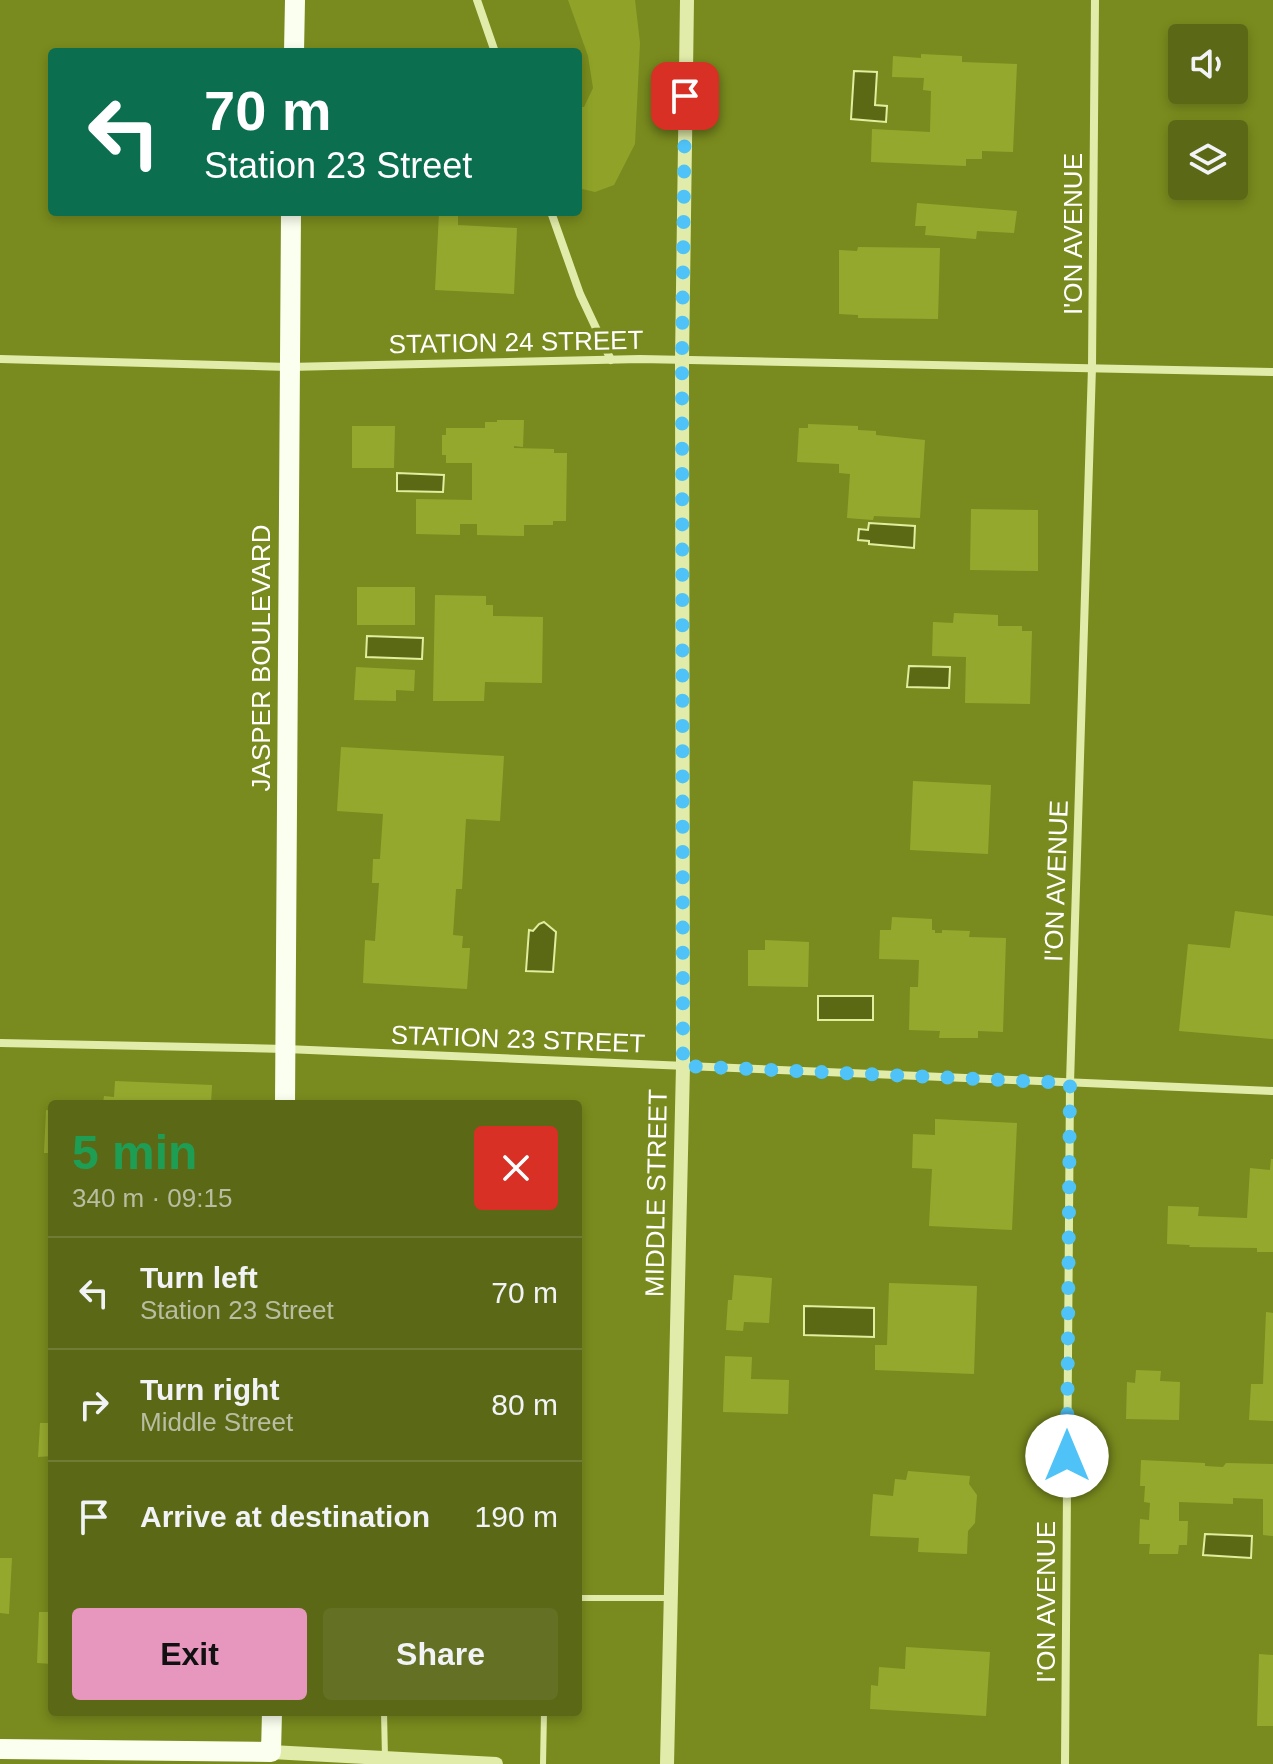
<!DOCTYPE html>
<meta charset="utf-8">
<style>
body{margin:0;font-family:Arial,sans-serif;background:#647023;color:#f1f3f6;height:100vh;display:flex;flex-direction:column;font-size:30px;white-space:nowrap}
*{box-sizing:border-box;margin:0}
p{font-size:26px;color:#b8bea1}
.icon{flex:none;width:44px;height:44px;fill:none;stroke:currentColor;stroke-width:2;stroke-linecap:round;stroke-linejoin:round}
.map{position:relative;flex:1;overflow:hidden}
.drawer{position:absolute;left:48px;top:1100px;width:534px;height:616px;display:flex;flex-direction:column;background:#5b6816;border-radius:8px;box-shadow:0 4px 12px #0003}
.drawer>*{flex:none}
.hud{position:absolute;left:48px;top:48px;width:534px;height:168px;border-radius:8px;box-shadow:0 4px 12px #0003;background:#0b6e4f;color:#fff;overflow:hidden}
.tools{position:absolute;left:1168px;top:24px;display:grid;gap:16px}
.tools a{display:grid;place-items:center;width:80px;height:80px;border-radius:8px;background:#5b6816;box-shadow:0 4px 12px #0003;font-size:40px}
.pin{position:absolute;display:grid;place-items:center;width:68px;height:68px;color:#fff;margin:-34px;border-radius:16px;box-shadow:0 4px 12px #0006}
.me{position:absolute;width:88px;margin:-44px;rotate:0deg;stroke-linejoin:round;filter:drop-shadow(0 0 6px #0008)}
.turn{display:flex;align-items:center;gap:28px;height:168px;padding:0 24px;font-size:36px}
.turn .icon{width:104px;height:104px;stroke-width:2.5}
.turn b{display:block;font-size:56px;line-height:68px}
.round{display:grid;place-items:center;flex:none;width:84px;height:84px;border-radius:8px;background:#647023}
.overview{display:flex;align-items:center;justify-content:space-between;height:136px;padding:0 24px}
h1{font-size:48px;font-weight:700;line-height:60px;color:#1e9e55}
.cta{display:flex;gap:16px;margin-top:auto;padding:16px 24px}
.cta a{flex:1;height:92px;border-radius:8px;background:#e797bd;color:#111;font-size:32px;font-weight:700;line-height:92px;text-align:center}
.cta a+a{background:#647023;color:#f1f3f6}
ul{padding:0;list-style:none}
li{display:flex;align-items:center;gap:24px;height:112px;padding:0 24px;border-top:2px solid #707b35}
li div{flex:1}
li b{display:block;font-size:30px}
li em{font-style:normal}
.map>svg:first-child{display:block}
</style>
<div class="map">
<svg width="1273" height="1764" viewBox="0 0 1273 1764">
<rect width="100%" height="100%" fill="#798b1e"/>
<polygon fill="#90a328" points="568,0 635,0 640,43 635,144 614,185 595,192 578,188 578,107 584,107 593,88 588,56"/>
<g fill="#5b6915" stroke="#e2ed9e" stroke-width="2">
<polygon points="854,71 877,72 875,105 887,106 886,122 851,119"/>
<polygon points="397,473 444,475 443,492 397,491"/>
<polygon points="869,523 915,526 914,548 869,544 869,541 858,540 859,529 868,530"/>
<polygon points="367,636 423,638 422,659 366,657"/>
<polygon points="909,666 950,667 949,688 907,687"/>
<polygon points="544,922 556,932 553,972 526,971 529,930 533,931 539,924"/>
<rect x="818" y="996" width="55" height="24"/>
<polygon points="804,1306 874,1308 874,1337 804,1335"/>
<polygon points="1205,1534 1252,1536 1251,1558 1203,1555"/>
</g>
<g fill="#95a82e">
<polygon points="921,54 962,56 962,62 1017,64 1013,152 982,151 982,159 966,159 966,166 871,162 872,129 930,132 931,91 923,90 924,78 892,77 893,56 921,58"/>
<polygon points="917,203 1017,211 1014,233 977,231 976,239 925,235 926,226 915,226"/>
<polygon points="439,213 458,215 458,225 517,228 514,294 435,290"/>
<polygon points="858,247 940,248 938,319 858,318 858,315 839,314 839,250 857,251"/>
<polygon points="497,420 524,420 523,447 514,446 514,448 554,449 554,453 567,453 566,521 553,521 553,525 524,525 524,536 477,535 477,524 460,524 460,535 416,534 416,499 472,500 472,463 446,463 446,455 442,455 442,435 446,435 446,428 485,428 485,422 497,422"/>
<polygon points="808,424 858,426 858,430 876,431 876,435 925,440 920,518 874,516 873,520 847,518 850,474 839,473 839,464 797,462 799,428 808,428"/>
<polygon points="352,426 395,426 394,468 352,468"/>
<polygon points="971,509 1038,510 1038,571 970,570"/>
<rect x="357" y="587" width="58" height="38"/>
<polygon points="435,595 486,596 486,605 493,605 493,616 543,617 542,683 485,682 484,701 433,701"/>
<polygon points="954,613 998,615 998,626 1022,626 1022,631 1032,631 1030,704 965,703 966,657 932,656 933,622 953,623"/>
<polygon points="356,667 415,670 414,691 396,690 396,701 354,700"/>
<polygon points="341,747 504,756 500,821 466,819 462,889 456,889 453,935 463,936 462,948 470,948 467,989 363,983 365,940 375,941 379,883 372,883 373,859 380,859 383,814 337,811"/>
<polygon points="913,781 991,785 988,854 910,850"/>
<polygon points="1235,911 1273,916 1273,1039 1179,1031 1188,944 1230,948"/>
<polygon points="892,917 932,919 932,930 935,930 935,933 942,933 942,930 970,931 969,937 1006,938 1003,1032 978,1031 978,1038 939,1038 940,1031 909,1030 910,987 918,987 919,960 879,959 880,930 891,930"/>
<polygon points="765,940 809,942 808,987 748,986 748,950 765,950"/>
<polygon points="115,1081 212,1085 211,1104 103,1104 104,1096 114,1097"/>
<polygon points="46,1110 52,1111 52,1153 44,1153"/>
<polygon points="935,1119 1017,1123 1012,1230 929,1226 932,1169 912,1168 913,1134 935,1135"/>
<polygon points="1271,1159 1273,1159 1273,1252 1257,1252 1257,1248 1189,1247 1190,1245 1167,1244 1168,1206 1199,1207 1198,1216 1247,1218 1250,1168 1270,1170"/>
<polygon points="734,1275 772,1278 769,1323 744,1322 743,1331 726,1330 728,1300 732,1300"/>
<polygon points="889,1283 977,1286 974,1374 875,1370 875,1345 887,1345"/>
<polygon points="1266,1312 1273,1313 1273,1421 1249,1420 1251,1384 1263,1384"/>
<polygon points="725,1356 752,1357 751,1379 789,1380 788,1414 723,1412"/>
<polygon points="1136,1370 1161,1371 1160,1381 1180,1382 1179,1420 1126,1419 1127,1382 1135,1383"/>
<polygon points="40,1423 52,1423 52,1456 38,1457"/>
<polygon points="49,1457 52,1458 52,1506 48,1506"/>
<polygon points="1141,1460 1205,1463 1205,1466 1223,1467 1226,1463 1273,1464 1273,1536 1263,1535 1263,1499 1233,1498 1233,1504 1179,1502 1179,1521 1188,1521 1187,1545 1179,1545 1178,1554 1149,1554 1150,1544 1139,1544 1140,1519 1149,1520 1150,1503 1144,1502 1145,1486 1140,1486"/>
<polygon points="908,1471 970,1476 969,1484 977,1495 975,1523 968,1531 967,1554 918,1552 919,1538 870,1536 873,1494 893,1496 895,1479 906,1480"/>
<polygon points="0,1558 12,1558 9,1614 0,1613"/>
<polygon points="39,1612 52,1612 52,1664 37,1663"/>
<polygon points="906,1647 990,1652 986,1716 870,1709 871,1685 878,1686 879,1667 905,1669"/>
<polygon points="1259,1654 1273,1655 1273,1726 1257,1726"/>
</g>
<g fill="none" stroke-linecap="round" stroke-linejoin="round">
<g stroke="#e2ecaa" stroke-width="6">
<polyline points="578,1598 670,1598"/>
<polyline points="384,1712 385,1758"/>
<polyline points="543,1764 544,1712"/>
</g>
<g stroke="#e2ecaa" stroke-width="8">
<polyline points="477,0 495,52"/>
<polyline points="551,212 580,294 611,360"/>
<polyline points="0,359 288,367 640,359 1273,372"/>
<polyline points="0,1043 286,1049 1273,1091"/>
<polyline points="1065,1764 1070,1083 1092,367 1095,0"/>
</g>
<g stroke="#e2ecaa" stroke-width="14">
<polyline points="271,1752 496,1764"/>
<polyline points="667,1764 683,1066 682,360 687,0"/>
</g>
<g stroke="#fbffef" stroke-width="20">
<polyline points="294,52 295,0"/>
<polyline points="285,1104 291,212"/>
<polyline points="0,1749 271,1752 272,1712"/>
</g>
</g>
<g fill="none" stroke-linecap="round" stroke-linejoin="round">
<polyline stroke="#4fc3f7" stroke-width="14" stroke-dasharray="0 25.2" points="685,96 682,360 683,1066 1070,1083 1067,1456"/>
</g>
<g text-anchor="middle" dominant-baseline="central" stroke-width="8" stroke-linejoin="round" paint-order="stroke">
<g font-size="26" fill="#fff" stroke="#798b1e">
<text transform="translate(1073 234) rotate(-90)">I'ON AVENUE</text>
<text transform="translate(516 342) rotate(-1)">STATION 24 STREET</text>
<text transform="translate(261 658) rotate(-90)">JASPER BOULEVARD</text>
<text transform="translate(1056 881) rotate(-88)">I'ON AVENUE</text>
<text transform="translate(518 1039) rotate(2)">STATION 23 STREET</text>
<text transform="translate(656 1193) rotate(-89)">MIDDLE STREET</text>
<text transform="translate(1046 1602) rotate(-90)">I'ON AVENUE</text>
</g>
</g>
</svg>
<div class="tools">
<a><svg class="icon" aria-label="sound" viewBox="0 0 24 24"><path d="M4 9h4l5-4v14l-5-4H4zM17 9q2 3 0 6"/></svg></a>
<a><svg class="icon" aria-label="layers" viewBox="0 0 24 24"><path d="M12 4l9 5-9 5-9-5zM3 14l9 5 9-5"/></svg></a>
</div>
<div class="pin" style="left:685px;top:96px;background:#d93025"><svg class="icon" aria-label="arrive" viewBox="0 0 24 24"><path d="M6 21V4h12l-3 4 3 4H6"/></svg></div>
<svg class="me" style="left:1067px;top:1456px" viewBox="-20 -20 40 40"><circle r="19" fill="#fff"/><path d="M0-13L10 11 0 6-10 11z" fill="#4fc3f7"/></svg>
<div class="hud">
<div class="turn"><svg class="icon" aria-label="left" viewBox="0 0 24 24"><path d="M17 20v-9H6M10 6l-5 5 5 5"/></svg><div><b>70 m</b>Station 23 Street</div></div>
</div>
<section class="drawer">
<div class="overview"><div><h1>5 min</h1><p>340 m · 09:15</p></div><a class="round" style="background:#d93025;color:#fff"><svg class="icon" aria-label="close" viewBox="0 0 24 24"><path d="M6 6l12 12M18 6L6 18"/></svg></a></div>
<ul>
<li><svg class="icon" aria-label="left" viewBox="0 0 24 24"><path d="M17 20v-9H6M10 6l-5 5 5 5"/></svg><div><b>Turn left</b><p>Station 23 Street</p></div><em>70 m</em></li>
<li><svg class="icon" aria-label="right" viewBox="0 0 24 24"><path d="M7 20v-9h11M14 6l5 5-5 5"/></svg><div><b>Turn right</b><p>Middle Street</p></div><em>80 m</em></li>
<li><svg class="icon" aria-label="arrive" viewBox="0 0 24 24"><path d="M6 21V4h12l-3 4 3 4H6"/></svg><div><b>Arrive at destination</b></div><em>190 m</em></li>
</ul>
<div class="cta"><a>Exit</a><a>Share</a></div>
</section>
</div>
